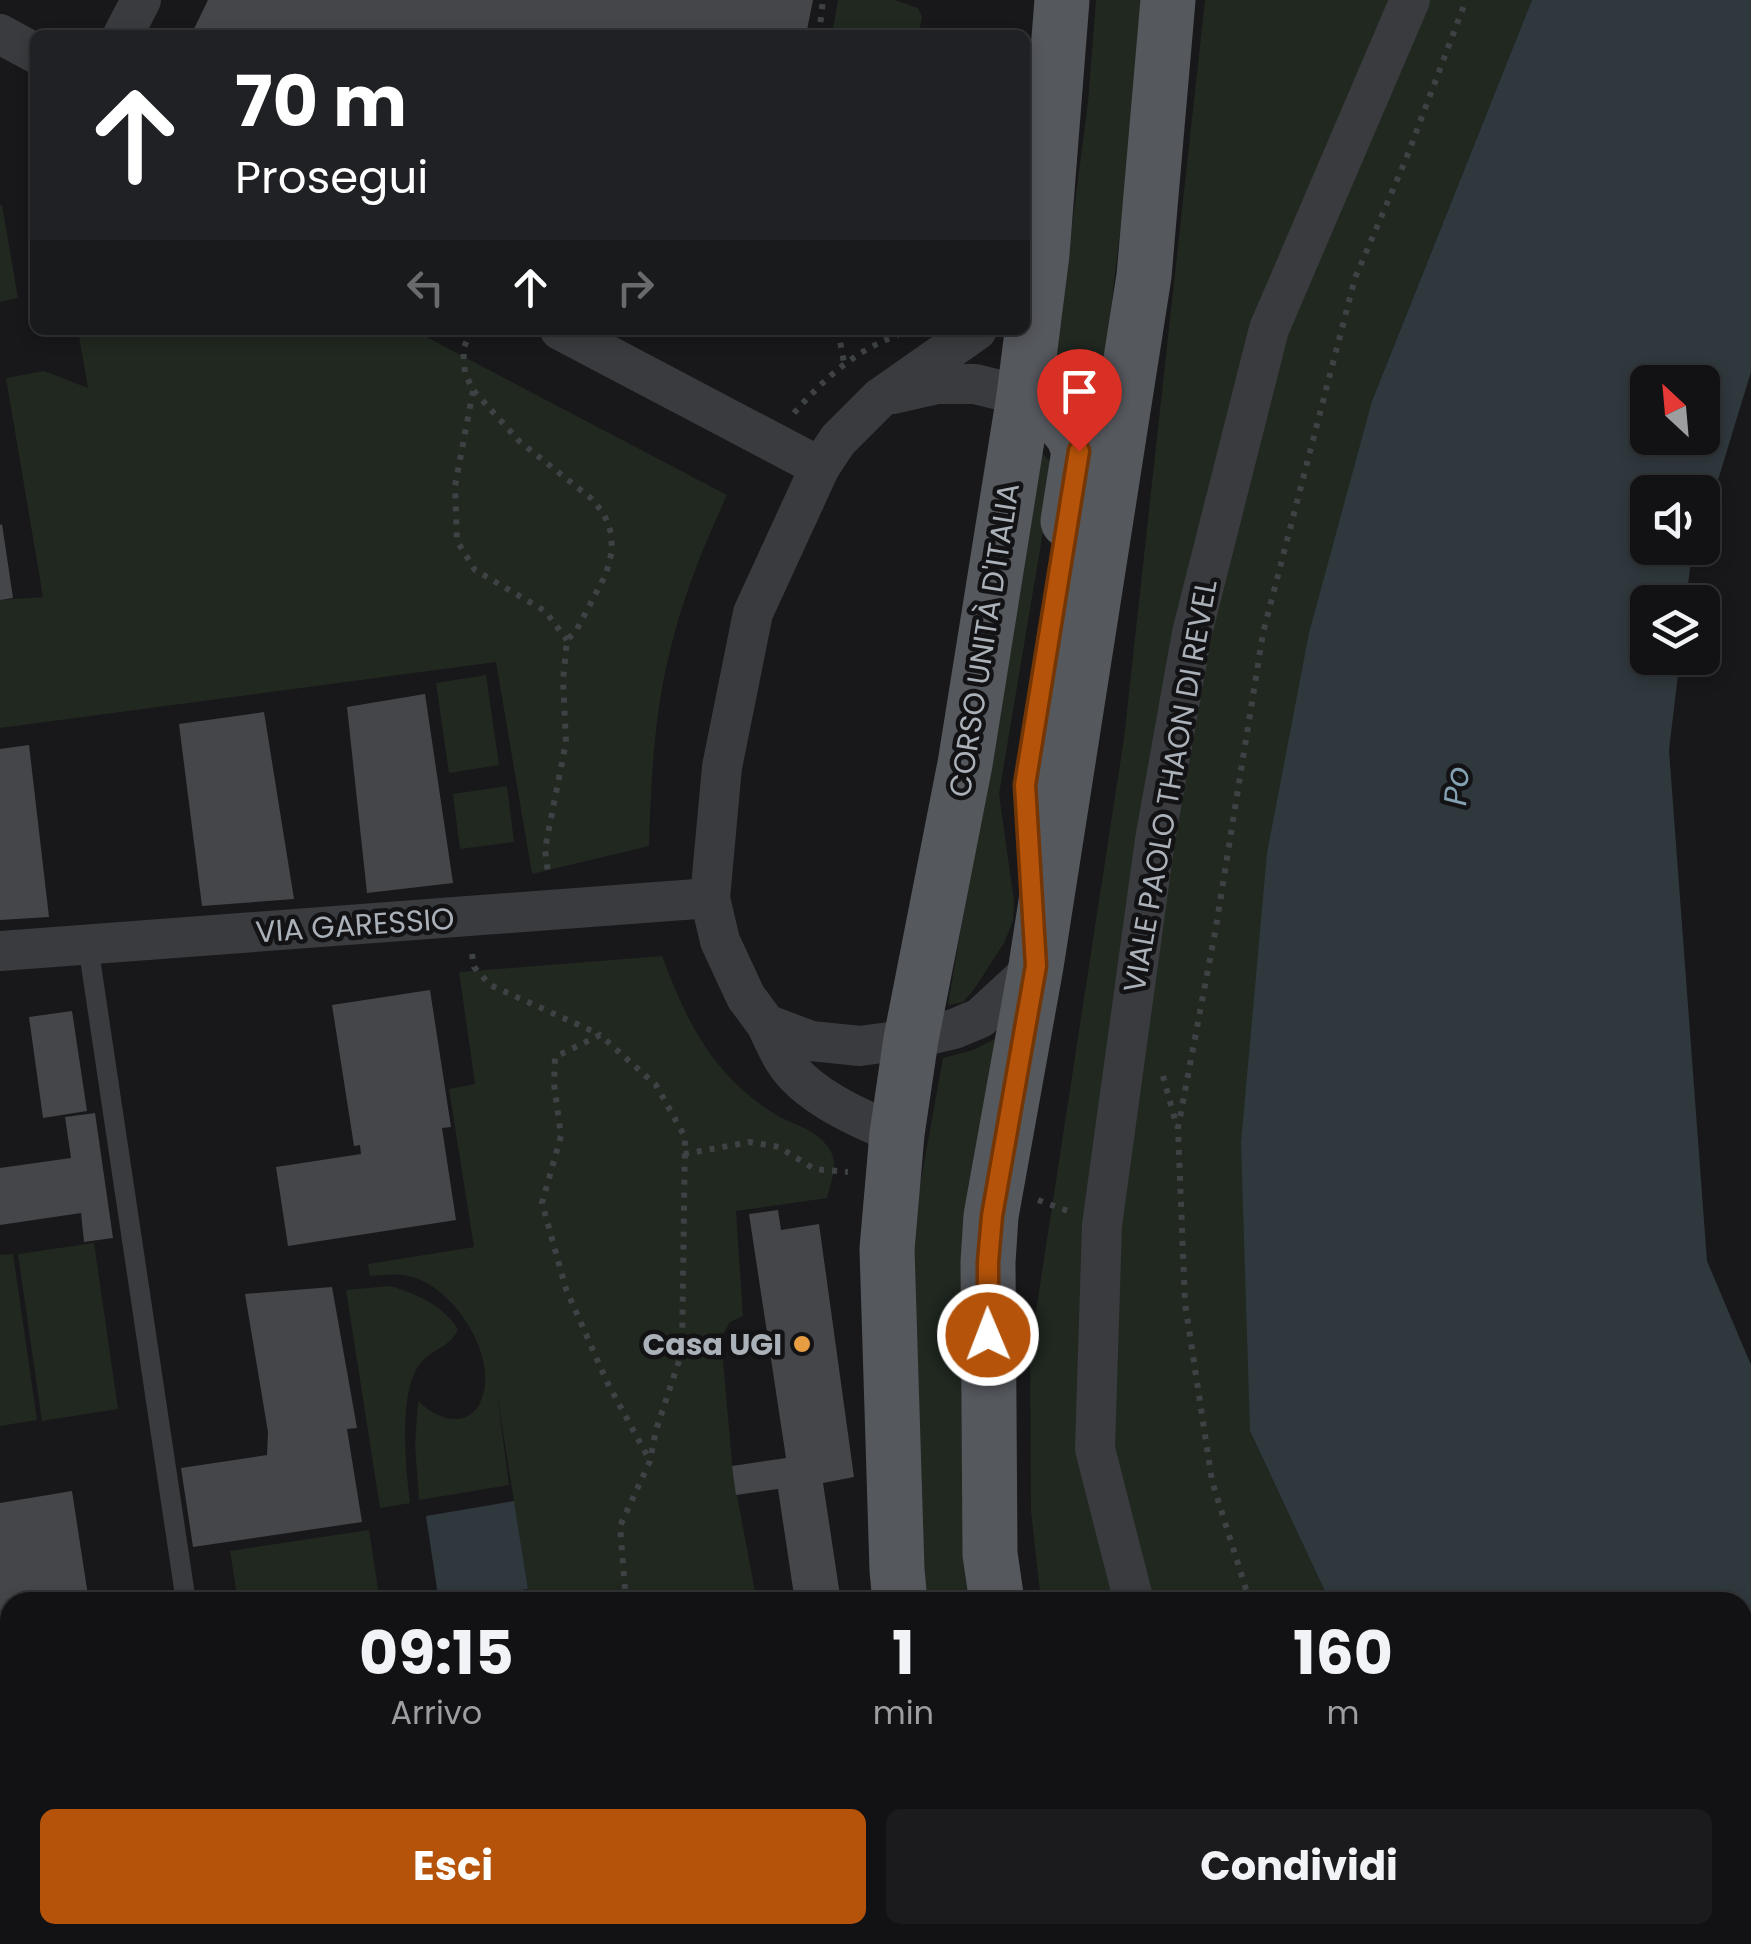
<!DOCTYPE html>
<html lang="it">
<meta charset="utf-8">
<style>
body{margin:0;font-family:Poppins,sans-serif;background:#1b1b1d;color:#f1f3f6;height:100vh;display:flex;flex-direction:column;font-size:38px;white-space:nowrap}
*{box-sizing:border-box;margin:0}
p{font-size:32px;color:#9c9ea0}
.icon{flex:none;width:55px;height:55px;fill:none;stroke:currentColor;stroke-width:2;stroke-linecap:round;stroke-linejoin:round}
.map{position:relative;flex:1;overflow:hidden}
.side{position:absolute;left:0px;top:1592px;width:1752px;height:352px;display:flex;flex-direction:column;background:#121214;border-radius:30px 30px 0 0;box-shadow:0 5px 15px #0003,0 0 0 2px #313234}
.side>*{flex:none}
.guide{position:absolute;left:30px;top:30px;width:1000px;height:305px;border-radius:15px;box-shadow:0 5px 15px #0003,0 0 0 2px #313234;background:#202124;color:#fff;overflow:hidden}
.needle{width:65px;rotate:334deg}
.controls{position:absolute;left:1630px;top:365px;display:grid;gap:20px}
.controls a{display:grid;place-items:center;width:90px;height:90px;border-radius:15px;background:#121214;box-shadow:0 5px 15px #0003,0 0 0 2px #313234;font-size:50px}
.pin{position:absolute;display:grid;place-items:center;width:85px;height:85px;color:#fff;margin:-102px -42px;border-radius:50% 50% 50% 0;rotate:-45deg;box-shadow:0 0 10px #0007}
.pin .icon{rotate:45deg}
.me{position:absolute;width:110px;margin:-55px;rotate:359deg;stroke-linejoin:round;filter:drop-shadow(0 0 8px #0008)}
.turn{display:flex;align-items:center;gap:35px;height:210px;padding:0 40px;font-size:45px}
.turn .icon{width:130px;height:130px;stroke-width:2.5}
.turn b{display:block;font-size:70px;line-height:85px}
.lanes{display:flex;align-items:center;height:95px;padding:0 40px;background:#0003;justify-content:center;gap:50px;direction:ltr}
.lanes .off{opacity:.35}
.eta{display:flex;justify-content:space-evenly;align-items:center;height:170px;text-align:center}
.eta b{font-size:60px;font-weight:700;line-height:70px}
.button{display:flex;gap:20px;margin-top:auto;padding:20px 40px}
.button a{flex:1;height:115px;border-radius:15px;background:#b45309;color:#fff;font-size:40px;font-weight:700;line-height:115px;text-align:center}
.button a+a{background:#1b1b1d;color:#f1f3f6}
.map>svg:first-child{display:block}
</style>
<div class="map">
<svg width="1751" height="1944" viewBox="0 0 1751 1944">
<rect width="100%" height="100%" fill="#18181a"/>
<g fill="#202820">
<polygon points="838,0 895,0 918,8 922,17 918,35 832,35"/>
<polygon points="1096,0 1144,0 1135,107 1095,441 1051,388 1088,102"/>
<polygon points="1205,0 1532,0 1372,401 1250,1431 1330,1602 1041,1602 1031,1511 1030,1350 1124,738"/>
<polygon points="0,205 2,205 18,298 0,302"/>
<path d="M78,330H413L727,495C703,547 682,599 669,655C654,716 651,783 649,846L532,874L496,662L0,728V600L43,597L6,378L44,371L88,388Z"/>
<polygon points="1041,452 1054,466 999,794 1014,901 1013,921 1004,943 975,988 963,1002 948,1005"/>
<polygon points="486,675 499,765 449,773 436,683"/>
<polygon points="507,786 514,842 460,849 453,794"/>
<path d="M662,956C686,1020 711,1072 770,1111C790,1125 813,1126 828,1147C840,1163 831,1181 827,1198L736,1211L743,1316L730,1322L721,1337L733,1474L757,1602H530L497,1394L509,1485L419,1500L415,1445L418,1401C445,1427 480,1428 485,1384C489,1342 449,1285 409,1276C396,1273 382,1275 370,1276L368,1264L474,1247L449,1089L475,1084L459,972Z"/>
<polygon points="999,1037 971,1602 924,1602 912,1276 915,1213 943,1058 973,1050"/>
<polygon points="94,1243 118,1409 42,1421 18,1254"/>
<polygon points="13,1254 37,1420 0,1426 0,1255"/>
<path d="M391,1286C420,1296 440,1303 458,1329C451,1348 430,1349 419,1365C398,1395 406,1468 410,1503L380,1508L346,1290Z"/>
<polygon points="369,1530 380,1602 238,1602 230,1551"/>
<polygon points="294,1935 426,1935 427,1944 296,1944"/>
<polygon points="586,1935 854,1935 856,1944 581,1944"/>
<polygon points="1101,1935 1493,1935 1497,1944 1103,1944"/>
</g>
<g fill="#2f383d" fill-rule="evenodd">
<path d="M1532,0H1751V372L1703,529L1702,492H1648V548H1697L1690,568L1686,602H1648V658H1680L1669,750L1707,1261L1751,1365V1944H1497L1493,1935H1742V1602H1330L1250,1431L1241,1143L1267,853L1309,633L1372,401ZM1648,382H1702V438H1648Z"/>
<polygon points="514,1501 528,1589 439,1602 426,1516"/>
</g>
<g fill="#45464a">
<polygon points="208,0 813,0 806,35 191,35"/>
<polygon points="2,524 13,598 0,600 0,525"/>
<polygon points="425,694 453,883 367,893 347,707"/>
<polygon points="264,712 294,899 202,906 179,724"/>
<polygon points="29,745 49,917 0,920 0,749"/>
<polygon points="430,990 451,1127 442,1128 456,1220 288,1246 276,1167 361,1154 360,1145 354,1146 332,1005"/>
<polygon points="72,1011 87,1111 43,1118 29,1017"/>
<polygon points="95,1113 113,1238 84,1242 81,1213 0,1225 0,1168 71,1158 65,1117"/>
<polygon points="778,1210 781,1230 819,1224 854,1477 823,1483 841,1602 795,1602 778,1489 736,1495 733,1474 732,1466 786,1458 749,1214"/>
<polygon points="332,1287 357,1428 347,1429 362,1522 193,1547 181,1468 267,1455 268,1432 245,1294"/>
<polygon points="72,1491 89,1602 10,1602 10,1720 8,1720 0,1669 0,1503"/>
<polygon points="47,1935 146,1935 147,1944 48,1944"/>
</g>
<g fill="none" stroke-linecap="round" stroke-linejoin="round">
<g stroke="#3f4245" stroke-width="6" stroke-dasharray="5 8" stroke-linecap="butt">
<polyline points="819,35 823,0"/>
<polyline points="472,330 463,349 465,373 473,390 519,441 592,499 604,514 611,533 612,551 606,574 576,631 567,640 563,680 566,742 545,849 548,873"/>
<polyline points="838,330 844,363"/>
<polyline points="473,391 455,486 457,541 475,570 545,611 567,640"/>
<path d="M794,413C824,379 854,351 898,335"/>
<polyline points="472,954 474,967 490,985 599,1034"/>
<polyline points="1163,1076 1177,1127"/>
<polyline points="684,1154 750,1142 779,1147 814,1169 848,1172"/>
<polyline points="1038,1200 1068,1211"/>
<polyline points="626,1602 620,1526 650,1461 656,1430 682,1352 685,1137 656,1085 600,1035 555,1057 554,1084 561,1136 542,1203 566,1289 607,1382 650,1461"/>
<polyline points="1250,1602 1212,1481 1185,1303 1178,1128 1216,927 1263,633 1355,278 1406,159 1466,0"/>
<polyline points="641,1935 643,1944"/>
<polyline points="1386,1935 1391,1944"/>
</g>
<g stroke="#393b3e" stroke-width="20">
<polyline points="88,945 186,1602"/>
<polyline points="235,1935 236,1944"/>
</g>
<g stroke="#393b3e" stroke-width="40">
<polyline points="0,34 35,53"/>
<polyline points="123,35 141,0"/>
<polyline points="560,330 820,467"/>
<polyline points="977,330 880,398 838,440 820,467 753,613 722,767 710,898 720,941 746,997 766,1024 811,1041 860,1046 911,1039 954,1029 980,1018 1036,966"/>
<polyline points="893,394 937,384 975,384 1024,396"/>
<polyline points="0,951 710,898"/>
<path d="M766,1024C772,1036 777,1049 784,1060C805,1095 860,1119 897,1134"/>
<polyline points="1134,1602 1095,1449 1102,1225 1155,840 1192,633 1269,329 1410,0"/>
<polyline points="1251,1935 1255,1944"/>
<polyline points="564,1944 569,1935"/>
</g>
<g stroke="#55585d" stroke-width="55">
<polyline points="1024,396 1061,420 1073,435 1079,451 1068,521"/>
<polyline points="900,1602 897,1570 887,1249 897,1134 911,1039 965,764 1024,396 1042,254 1062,0"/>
<polyline points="997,1602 990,1554 988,1262 991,1216 1036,966 1144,276 1168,0"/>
<polyline points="954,1935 957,1944"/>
<polyline points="1062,1935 1064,1944"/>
</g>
</g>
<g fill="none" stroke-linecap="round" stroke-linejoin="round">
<defs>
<polyline id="route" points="988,1335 988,1262 992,1216 1036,966 1025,785 1079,451"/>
</defs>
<use href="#route" stroke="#753606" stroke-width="25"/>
<use href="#route" stroke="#b45309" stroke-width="18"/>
</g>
<circle fill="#e79e43" stroke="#131315" stroke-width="4" cx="802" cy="1344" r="10"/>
<g text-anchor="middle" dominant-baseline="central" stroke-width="9" stroke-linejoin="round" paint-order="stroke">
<g font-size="30" fill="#abb1b9" stroke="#131315">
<text transform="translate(984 640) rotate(-81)">CORSO UNITÀ D'ITALIA</text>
<text transform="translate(1170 786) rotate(-80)">VIALE PAOLO THAON DI REVEL</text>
<text transform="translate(355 925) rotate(-4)">VIA GARESSIO</text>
</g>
<g font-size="30" font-weight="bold" fill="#abb1b9" stroke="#131315" text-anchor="end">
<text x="782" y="1344">Casa UGI</text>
</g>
<g font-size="32" font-style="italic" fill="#84a1b1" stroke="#131315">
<text transform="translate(1456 786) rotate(-86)">Po</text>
</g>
</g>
</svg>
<div class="controls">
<a><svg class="needle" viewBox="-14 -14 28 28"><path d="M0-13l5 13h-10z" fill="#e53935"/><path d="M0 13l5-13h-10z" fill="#9c9ea0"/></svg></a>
<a><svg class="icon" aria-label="sound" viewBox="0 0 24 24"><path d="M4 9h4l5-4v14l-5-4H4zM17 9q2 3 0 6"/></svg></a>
<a><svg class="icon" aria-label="layers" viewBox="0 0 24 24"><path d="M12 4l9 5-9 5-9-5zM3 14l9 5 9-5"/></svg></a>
</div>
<div class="pin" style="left:1079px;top:451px;background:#d93025"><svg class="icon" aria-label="arrive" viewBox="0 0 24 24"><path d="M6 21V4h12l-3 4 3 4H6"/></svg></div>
<svg class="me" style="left:988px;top:1335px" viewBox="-20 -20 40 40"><circle r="17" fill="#b45309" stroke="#fff" stroke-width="3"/><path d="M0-11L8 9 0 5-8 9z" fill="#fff"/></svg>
<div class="guide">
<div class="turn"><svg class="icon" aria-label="ahead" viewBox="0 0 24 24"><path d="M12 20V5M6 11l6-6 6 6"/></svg><div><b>70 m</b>Prosegui</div></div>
<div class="lanes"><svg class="icon off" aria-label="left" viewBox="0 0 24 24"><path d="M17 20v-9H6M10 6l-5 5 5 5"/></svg><svg class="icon" aria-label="ahead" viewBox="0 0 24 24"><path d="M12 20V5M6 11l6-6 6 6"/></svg><svg class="icon off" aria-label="right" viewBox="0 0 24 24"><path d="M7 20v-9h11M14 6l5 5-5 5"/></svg></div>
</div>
<section class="side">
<div class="eta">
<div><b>09:15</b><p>Arrivo</p></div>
<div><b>1</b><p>min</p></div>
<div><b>160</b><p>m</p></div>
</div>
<div class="button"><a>Esci</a><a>Condividi</a></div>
</section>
</div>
